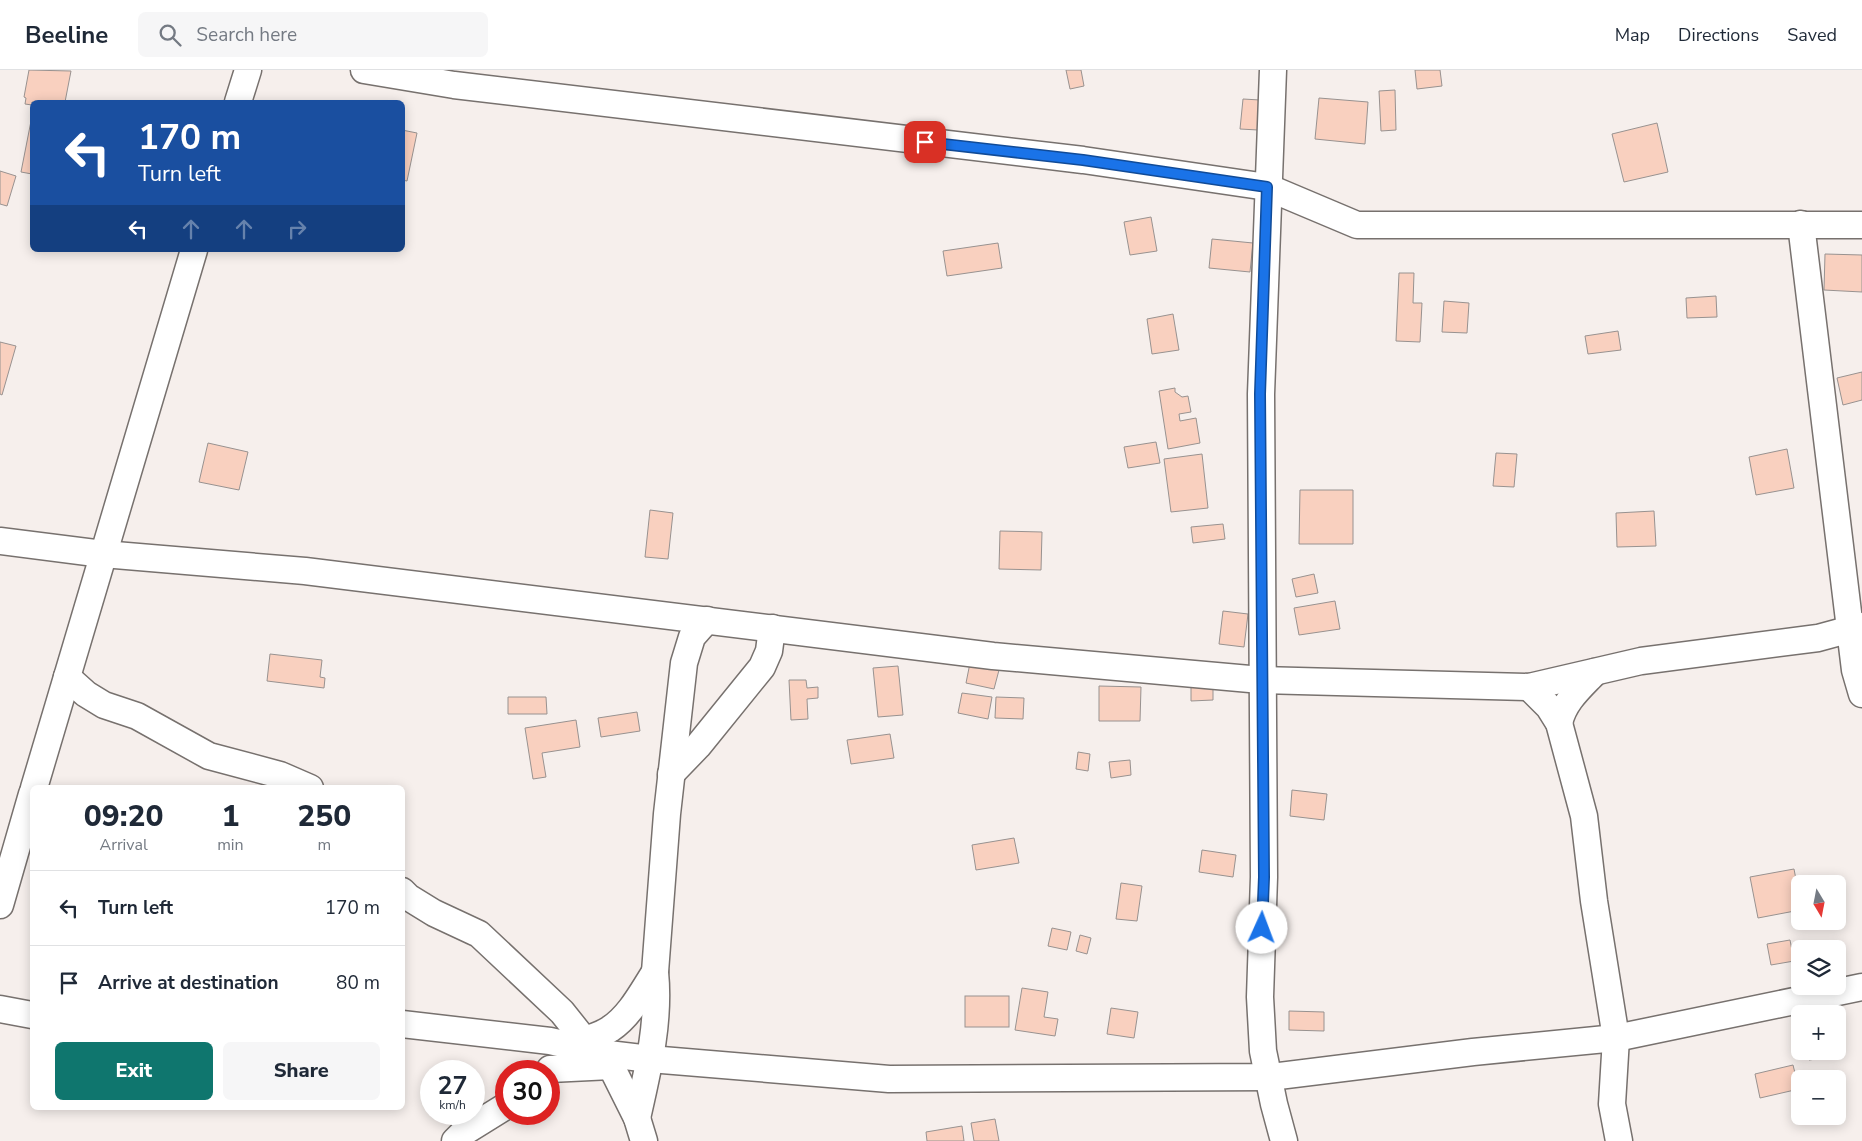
<!DOCTYPE html>
<meta charset="utf-8">
<style>
body{margin:0;font-family:"Nunito Sans",sans-serif;background:#f6f6f7;color:#1f2937;height:100vh;display:flex;flex-direction:column;font-size:19px;white-space:nowrap}
*{box-sizing:border-box;margin:0}
p{font-size:16px;color:#747a83}
.icon{flex:none;width:28px;height:28px;fill:none;stroke:currentColor;stroke-width:2;stroke-linecap:round;stroke-linejoin:round}
.map{position:relative;flex:1;overflow:hidden}
.sheet{position:absolute;left:30px;top:715px;width:375px;height:325px;display:flex;flex-direction:column;background:#fff;border-radius:8px;box-shadow:0 2px 12px #0003}
.sheet>*{flex:none}
.hud{position:absolute;left:30px;top:30px;width:375px;height:152px;border-radius:8px;box-shadow:0 2px 12px #0003;background:#1a4fa0;color:#fff;overflow:hidden}
.needle{width:32px;rotate:170deg}
.tools{position:absolute;left:1791px;top:805px;display:grid;gap:10px}
.tools a{display:grid;place-items:center;width:55px;height:55px;border-radius:8px;background:#fff;box-shadow:0 2px 12px #0003;font-size:25px}
.speed{position:absolute;left:420px;top:990px;display:flex;gap:10px;font-size:25px;font-weight:700;text-align:center}
.speed>*{display:grid;place-content:center;width:65px;height:65px;border-radius:50%;background:#fff;box-shadow:0 2px 12px #0003;line-height:1}
.speed small{font-size:12px;font-weight:400}
.speed .limit{border:8px solid #d22;background:#fff;color:#111}
.pin{position:absolute;display:grid;place-items:center;width:42px;height:42px;color:#fff;margin:-21px;border-radius:10px;box-shadow:0 2px 8px #0006}
.me{position:absolute;width:55px;margin:-28px;rotate:2deg;stroke-linejoin:round;filter:drop-shadow(0 0 4px #0008)}
.turn{display:flex;align-items:center;gap:18px;height:105px;padding:0 25px;font-size:22px}
.turn .icon{width:65px;height:65px;stroke-width:2.5}
.turn b{display:block;font-size:35px;line-height:42px}
.lanes{display:flex;align-items:center;height:48px;padding:0 25px;background:#0003;justify-content:center;gap:25px;direction:ltr}
.lanes .off{opacity:.35}
.eta{display:flex;justify-content:space-evenly;align-items:center;height:85px;text-align:center}
.eta b{font-size:30px;font-weight:800;line-height:35px}
.cta{display:flex;gap:10px;margin-top:auto;padding:10px 25px}
.cta a{flex:1;height:58px;border-radius:8px;background:#0f766e;color:#fff;font-size:20px;font-weight:800;line-height:58px;text-align:center}
.cta a+a{background:#f6f6f7;color:#1f2937}
ul{padding:0;list-style:none}
li{display:flex;align-items:center;gap:15px;height:75px;padding:0 25px;border-top:1px solid #e0e1e3}
li div{flex:1}
li b{display:block;font-size:19px}
li em{font-style:normal}
header{display:flex;align-items:center;gap:30px;box-sizing:border-box;height:70px;padding:0 25px;background:#fff;border-bottom:1px solid #e0e1e3}
header strong{font-size:24px}
nav{display:flex;gap:28px;margin-inline-start:auto;font-size:18px}
.search{width:350px;height:45px;background:#f6f6f7;display:flex;align-items:center;gap:12px;box-sizing:border-box;padding:0 18px;border-radius:8px;color:#747a83;font-size:19px}
.map>svg:first-child{display:block}
</style>
<header>
<strong>Beeline</strong>
<div class="search"><svg class="icon" aria-label="search" viewBox="0 0 24 24"><circle cx="10" cy="10" r="6"/><path d="M15 15l6 6"/></svg>Search here</div>
<nav><a>Map</a><a>Directions</a><a>Saved</a></nav>
</header>
<div class="map">
<svg width="1862" height="1071" viewBox="0 0 1862 1071">
<rect width="100%" height="100%" fill="#f6efec"/>
<g fill="#f9d0bf" stroke="#989290">
<polygon points="29,0 71,1 65,32 32,32 32,35 25,34 26,28 24,27"/>
<polygon points="1066,0 1081,0 1084,16 1070,19"/>
<polygon points="1415,0 1440,0 1442,16 1417,19"/>
<polygon points="1395,20 1396,60 1381,61 1379,21"/>
<polygon points="1319,28 1368,32 1365,74 1315,69"/>
<polygon points="1243,29 1260,30 1258,60 1240,59"/>
<polygon points="32,46 32,104 21,102"/>
<polygon points="1657,53 1668,102 1624,112 1612,64"/>
<polygon points="402,60 417,63 407,111 402,110"/>
<polygon points="0,101 16,106 7,136 0,134"/>
<polygon points="1151,147 1157,181 1130,185 1124,152"/>
<polygon points="1212,169 1253,173 1250,202 1209,198"/>
<polygon points="998,173 1002,198 947,206 943,181"/>
<polygon points="1825,184 1862,185 1862,222 1824,220"/>
<polygon points="1399,203 1414,203 1413,233 1422,233 1420,272 1396,271"/>
<polygon points="1716,226 1717,247 1687,248 1686,228"/>
<polygon points="1444,231 1469,233 1467,263 1442,262"/>
<polygon points="1173,244 1179,280 1152,284 1147,249"/>
<polygon points="1618,261 1621,280 1588,284 1585,266"/>
<polygon points="0,272 16,276 2,325 0,324"/>
<polygon points="1862,302 1862,330 1843,335 1837,308"/>
<polygon points="1175,318 1175,322 1182,327 1188,326 1191,342 1179,344 1180,351 1196,348 1200,373 1168,379 1159,321"/>
<polygon points="1156,372 1160,393 1128,398 1124,377"/>
<polygon points="208,373 248,382 239,420 199,412"/>
<polygon points="1787,379 1794,418 1756,425 1749,387"/>
<polygon points="1496,383 1517,384 1514,417 1493,416"/>
<polygon points="1202,384 1208,438 1171,442 1164,389"/>
<polygon points="1300,420 1353,420 1353,474 1299,474"/>
<polygon points="650,440 673,443 668,489 645,487"/>
<polygon points="1654,441 1656,476 1617,477 1616,443"/>
<polygon points="1223,454 1225,469 1193,473 1191,457"/>
<polygon points="1000,461 1042,462 1041,500 999,499"/>
<polygon points="1314,504 1318,523 1296,527 1292,509"/>
<polygon points="1335,531 1340,559 1299,565 1294,538"/>
<polygon points="1223,541 1248,544 1244,577 1219,574"/>
<polygon points="270,584 322,590 320,607 325,608 324,618 267,611"/>
<polygon points="970,593 999,600 994,619 966,613"/>
<polygon points="898,596 903,645 878,647 873,598"/>
<polygon points="789,610 806,610 807,618 818,617 818,628 807,629 808,649 791,650"/>
<polygon points="1191,615 1213,615 1213,630 1191,631"/>
<polygon points="1099,616 1141,617 1140,651 1099,651"/>
<polygon points="962,623 992,627 988,649 958,643"/>
<polygon points="508,627 546,627 547,644 508,644"/>
<polygon points="996,627 1024,628 1023,649 995,648"/>
<polygon points="637,642 640,661 601,667 598,648"/>
<polygon points="576,650 580,677 542,683 546,707 533,709 525,658"/>
<polygon points="890,664 894,688 851,694 847,670"/>
<polygon points="1078,682 1090,684 1088,701 1076,699"/>
<polygon points="1130,690 1131,705 1111,708 1109,692"/>
<polygon points="1292,720 1327,724 1324,750 1290,746"/>
<polygon points="1014,768 1019,793 976,800 972,775"/>
<polygon points="1202,780 1236,785 1233,807 1199,802"/>
<polygon points="1794,799 1800,830 1800,840 1758,848 1750,807"/>
<polygon points="1121,813 1142,816 1137,851 1116,849"/>
<polygon points="1052,858 1071,862 1067,880 1048,876"/>
<polygon points="1080,865 1091,868 1087,884 1076,881"/>
<polygon points="1790,870 1794,891 1771,895 1767,874"/>
<polygon points="1022,918 1048,922 1044,947 1058,949 1055,966 1015,960"/>
<rect x="965" y="926" width="44" height="31"/>
<polygon points="1111,938 1138,942 1134,968 1107,964"/>
<polygon points="1289,941 1324,942 1324,961 1289,960"/>
<polygon points="1807,981 1836,981 1837,986 1809,990"/>
<polygon points="1793,995 1799,1019 1760,1028 1755,1004"/>
<polygon points="995,1049 999,1071 974,1071 971,1053"/>
<polygon points="962,1056 964,1071 927,1071 926,1062"/>
</g>
<g fill="none" stroke-linecap="round" stroke-linejoin="round">
<defs>
<g id="minor">
<polyline points="364,0 454,15 1083,90 1267,117 1357,155 1862,155"/>
<polyline points="1273,0 1261,324 1264,807 1260,927 1263,981 1274,1034 1284,1071"/>
<polyline points="238,32 248,0"/>
<polyline points="1801,154 1855,600 1862,624"/>
<polyline points="0,471 103,484 305,501 993,586 1261,610 1529,617 1641,591 1818,568 1862,556"/>
<polyline points="67,607 86,624 104,635 137,646 209,686 280,705 310,718"/>
<polyline points="1529,617 1549,637 1559,653 1584,746 1594,831 1616,968 1612,1034 1619,1071"/>
<path d="M1559,653C1564,631 1580,618 1595,602"/>
<polyline points="671,704 698,676 762,597 769,581 772,558"/>
<polyline points="34,718 194,180"/>
<polyline points="402,821 408,827 434,843 479,864 562,942 593,981"/>
<polyline points="0,835 32,724"/>
<polyline points="0,939 32,945"/>
<polyline points="402,954 550,971 608,984 650,989 889,1009 1270,1007 1473,982 1616,968 1862,917"/>
<path d="M585,970C593,967 603,964 610,959C630,946 642,922 655,902"/>
<polyline points="608,984 611,996 637,1048 644,1071"/>
<polyline points="550,999 611,996"/>
<path d="M637,1048C648,1000 660,951 655,902L667,744L684,593L692,567L707,550"/>
<polyline points="455,1071 464,1062 506,1036"/>
</g>
</defs>
<use href="#minor" stroke="#77716e" stroke-width="29"/>
<use href="#minor" stroke="#fff" stroke-width="26"/>
</g>
<g fill="none" stroke-linecap="round" stroke-linejoin="round">
<defs>
<polyline id="route" points="925,72 1083,90 1267,117 1260,324 1264,807 1262,858"/>
</defs>
<use href="#route" stroke="#114b97" stroke-width="12"/>
<use href="#route" stroke="#1a73e8" stroke-width="9"/>
</g>
</svg>
<div class="tools">
<a><svg class="needle" viewBox="-14 -14 28 28"><path d="M0-13l5 13h-10z" fill="#e53935"/><path d="M0 13l5-13h-10z" fill="#747a83"/></svg></a>
<a><svg class="icon" aria-label="layers" viewBox="0 0 24 24"><path d="M12 4l9 5-9 5-9-5zM3 14l9 5 9-5"/></svg></a>
<a>+</a>
<a>−</a>
</div>
<div class="speed"><div>27<small>km/h</small></div><div class="limit">30</div></div>
<div class="pin" style="left:925px;top:72px;background:#d93025"><svg class="icon" aria-label="arrive" viewBox="0 0 24 24"><path d="M6 21V4h12l-3 4 3 4H6"/></svg></div>
<svg class="me" style="left:1262px;top:858px" viewBox="-20 -20 40 40"><circle r="19" fill="#fff"/><path d="M0-13L10 11 0 6-10 11z" fill="#1a73e8"/></svg>
<div class="hud">
<div class="turn"><svg class="icon" aria-label="left" viewBox="0 0 24 24"><path d="M17 20v-9H6M10 6l-5 5 5 5"/></svg><div><b>170 m</b>Turn left</div></div>
<div class="lanes"><svg class="icon" aria-label="left" viewBox="0 0 24 24"><path d="M17 20v-9H6M10 6l-5 5 5 5"/></svg><svg class="icon off" aria-label="ahead" viewBox="0 0 24 24"><path d="M12 20V5M6 11l6-6 6 6"/></svg><svg class="icon off" aria-label="ahead" viewBox="0 0 24 24"><path d="M12 20V5M6 11l6-6 6 6"/></svg><svg class="icon off" aria-label="right" viewBox="0 0 24 24"><path d="M7 20v-9h11M14 6l5 5-5 5"/></svg></div>
</div>
<section class="sheet">
<div class="eta">
<div><b>09:20</b><p>Arrival</p></div>
<div><b>1</b><p>min</p></div>
<div><b>250</b><p>m</p></div>
</div>
<ul>
<li><svg class="icon" aria-label="left" viewBox="0 0 24 24"><path d="M17 20v-9H6M10 6l-5 5 5 5"/></svg><div><b>Turn left</b></div><em>170 m</em></li>
<li><svg class="icon" aria-label="arrive" viewBox="0 0 24 24"><path d="M6 21V4h12l-3 4 3 4H6"/></svg><div><b>Arrive at destination</b></div><em>80 m</em></li>
</ul>
<div class="cta"><a>Exit</a><a>Share</a></div>
</section>
</div>
